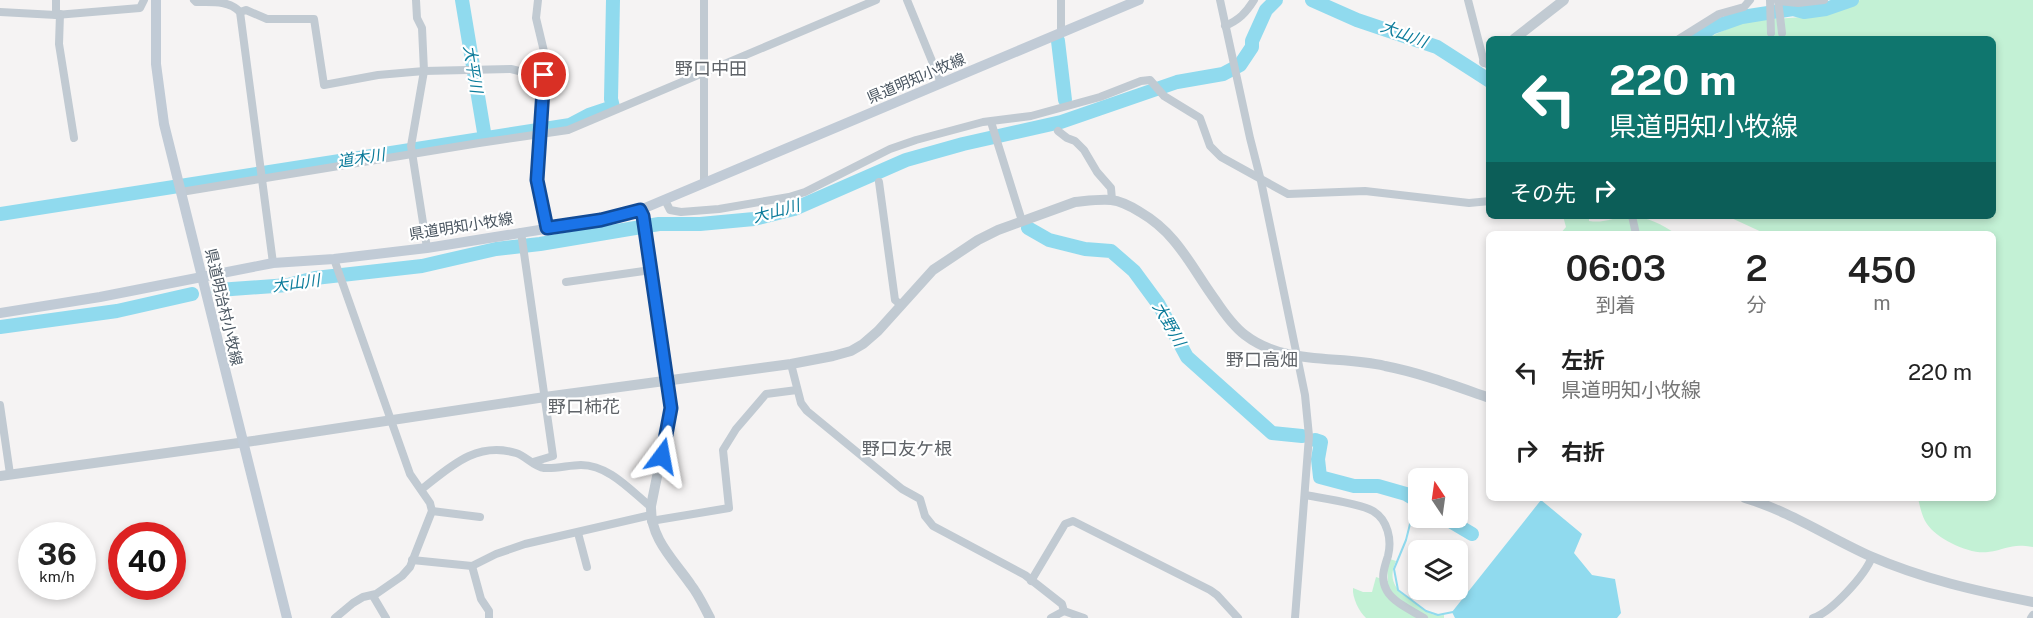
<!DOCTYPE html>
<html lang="ja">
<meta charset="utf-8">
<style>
body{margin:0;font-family:"Public Sans","Noto Sans JP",sans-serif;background:#f6f6f6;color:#222;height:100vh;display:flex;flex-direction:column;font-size:22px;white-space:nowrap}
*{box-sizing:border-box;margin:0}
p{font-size:20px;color:#767676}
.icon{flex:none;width:33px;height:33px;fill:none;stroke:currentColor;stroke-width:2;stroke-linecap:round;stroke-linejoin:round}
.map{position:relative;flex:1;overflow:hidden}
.details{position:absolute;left:1486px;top:231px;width:510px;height:270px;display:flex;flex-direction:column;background:#fff;border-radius:9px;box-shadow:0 3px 9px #0003}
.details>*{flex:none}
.top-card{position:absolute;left:1486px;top:36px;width:510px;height:183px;border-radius:9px;box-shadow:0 3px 9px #0003;background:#0f766e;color:#fff;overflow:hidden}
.needle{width:39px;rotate:347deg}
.buttons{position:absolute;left:1408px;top:468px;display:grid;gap:12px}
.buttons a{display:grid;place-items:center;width:60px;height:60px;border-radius:9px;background:#fff;box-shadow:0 3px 9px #0003;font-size:30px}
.speed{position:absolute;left:18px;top:522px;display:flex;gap:12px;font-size:30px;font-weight:700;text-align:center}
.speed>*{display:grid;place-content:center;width:78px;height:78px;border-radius:50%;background:#fff;box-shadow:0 3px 9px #0003;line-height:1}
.speed small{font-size:15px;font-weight:400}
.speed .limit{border:9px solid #d22;background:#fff;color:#111}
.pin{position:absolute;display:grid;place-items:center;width:51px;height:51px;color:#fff;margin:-26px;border:3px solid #fff;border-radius:50%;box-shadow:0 2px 6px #0007}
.me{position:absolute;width:66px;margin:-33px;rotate:13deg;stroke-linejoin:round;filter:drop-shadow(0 0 4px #0008)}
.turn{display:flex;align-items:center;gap:21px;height:126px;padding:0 24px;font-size:27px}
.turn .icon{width:78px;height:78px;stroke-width:2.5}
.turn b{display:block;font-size:42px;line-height:51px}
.then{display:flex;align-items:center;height:57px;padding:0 24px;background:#0003;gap:12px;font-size:22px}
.eta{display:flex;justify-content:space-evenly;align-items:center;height:102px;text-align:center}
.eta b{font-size:36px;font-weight:600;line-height:42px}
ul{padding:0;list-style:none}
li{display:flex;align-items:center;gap:18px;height:78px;padding:0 24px}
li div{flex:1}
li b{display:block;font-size:22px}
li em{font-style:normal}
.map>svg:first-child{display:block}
</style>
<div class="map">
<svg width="2033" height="618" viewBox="0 0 2033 618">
<rect width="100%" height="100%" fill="#f5f3f3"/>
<g fill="#c3f1d5">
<path d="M1860,0H2033V547C2011,543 2008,549 1988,552C1970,555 1937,539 1927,524C1922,517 1920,507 1918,498H1994V234H1766L1727,216H1994V39H1705L1745,21L1816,16Z"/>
<path d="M1563,216H1589V221C1604,223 1609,219 1622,217C1643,214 1660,223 1676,234H1560L1566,227Z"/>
<path d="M1390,559L1396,561C1386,583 1399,592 1415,603C1424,610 1431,617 1444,615V618H1366C1359,612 1352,597 1353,588L1363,592H1372L1376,577L1388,581L1387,568Z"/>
</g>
<polygon fill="#90daee" points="1541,500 1582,534 1574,553 1592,575 1615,579 1621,613 1617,618 1455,618 1452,612"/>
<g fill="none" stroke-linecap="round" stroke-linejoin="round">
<polyline stroke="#90daee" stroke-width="2" points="1406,494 1411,509 1410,524 1406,540 1394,569 1398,590 1426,611 1438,615 1453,612"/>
<g stroke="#90daee" stroke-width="14">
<polyline points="462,0 485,138"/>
<polyline points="1312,0 1357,20 1437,47 1490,81"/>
<polyline points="1696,39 1711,28 1742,17 1793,9 1804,12 1826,9 1852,0"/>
<polyline points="1058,41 1065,100"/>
<polyline points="0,214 570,125 589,115 613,107 611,99 613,0"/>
<polyline points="1028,228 1049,240 1085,249 1111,251 1134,271 1159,305 1187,357 1272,433 1302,436"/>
<polyline points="218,290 288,285 315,278 422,266 496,249 540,244 659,224 700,224 754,219 794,209 906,160 963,144 1061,122 1177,82 1223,74 1240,65 1252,47 1252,41 1266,10 1276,0"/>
<polyline points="0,327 117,311 192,294"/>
<polyline points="1315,440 1321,442 1318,459 1320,477 1354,486 1378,486 1406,494 1419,502"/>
<polyline points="1445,518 1472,534"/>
</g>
<g stroke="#c1cad2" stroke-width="8">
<path d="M194,0L196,2C211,2 229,0 240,12L273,263"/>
<polyline points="416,0 417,18 422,28 424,71 411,146 427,248"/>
<polyline points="538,0 536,18 547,64 537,180 547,228"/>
<polyline points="907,0 941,83"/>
<polyline points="1220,0 1250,138 1261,181 1305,395 1309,436 1295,618"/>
<polyline points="1468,0 1484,62 1490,66"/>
<polyline points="1770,0 1771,33"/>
<polyline points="1778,0 1782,33"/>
<polyline points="1778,1 1798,3 1824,0"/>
<polyline points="0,12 56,15 140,8 144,0"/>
<polyline points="240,12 246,10 267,19 314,19 324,85 378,75 424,71 511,69 535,75 544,74"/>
<polyline points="60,14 59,44 74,138"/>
<polyline points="56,15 56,0"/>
<path d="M1225,26C1239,20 1246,13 1254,0"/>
<polyline points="1061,33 1061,0"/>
<polyline points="1679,39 1719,14 1744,7 1750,0"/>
<polyline points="991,122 1022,221"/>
<polyline points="1058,131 1067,138 1075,141 1084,150 1097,172 1111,188 1112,200"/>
<polyline points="704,182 704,0"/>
<polyline points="879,182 895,300 901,305"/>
<polyline points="181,192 479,143 568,130 876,0"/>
<polyline points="665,200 670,210 681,212 719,209 789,197 805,192 890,149 916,140 983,122 1031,116 1100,97 1141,81 1150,80 1164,96 1200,118 1210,146 1221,157 1288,194 1365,191 1469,203 1490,201"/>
<polyline points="1632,216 1636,234"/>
<polyline points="521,232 553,456 533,462"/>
<polyline points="334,259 410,474 430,503 432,511 410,567 402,576 376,594 363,597 353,603 335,618"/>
<polyline points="566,282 651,270"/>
<polyline points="791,364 801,403 807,411 902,489 920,499 925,516 933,526 1025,575 1062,604 1064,611 1084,618"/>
<polyline points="0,405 10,474"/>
<path d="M422,489C450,467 476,441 516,453C526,456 534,467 544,468C557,469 569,465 581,465C609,465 631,491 651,507"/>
<path d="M1305,495C1321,498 1359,503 1373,511C1388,520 1392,540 1388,556C1384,568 1380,579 1387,591C1394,603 1413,611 1424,618"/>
<polyline points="432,511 480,517"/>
<polyline points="651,521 729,508 723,450 736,429 766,394 797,390"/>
<polyline points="578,533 587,567"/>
<polyline points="412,560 472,566 496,554 525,544 651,515"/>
<polyline points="472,566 481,599 489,611 489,618"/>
<polyline points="1031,581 1065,524 1073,521 1210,590 1217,595 1238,618"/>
<polyline points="373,596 386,618"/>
<polyline points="1051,618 1064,611"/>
<path d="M1813,618C1832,612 1865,575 1872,557"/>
<polyline points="2031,618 2033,615"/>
</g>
<g stroke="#c1cad2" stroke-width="10">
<polyline points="1514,39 1564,0"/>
<polyline points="1484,62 1490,58"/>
<path d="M640,210L643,216L671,408L651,506C650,539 674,560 691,585C699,595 704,607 710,618"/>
<path d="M0,476L253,441L545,397L791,364L833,356L851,351L863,344L878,331L933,270L978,240L998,230L1075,202C1086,201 1099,199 1111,200C1121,201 1132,207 1140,212C1178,234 1191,267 1216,301C1224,313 1233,326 1245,335C1285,366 1339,355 1385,366C1421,373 1455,386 1490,398"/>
<path d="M1745,498C1789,511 1828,537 1870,556C1923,579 1976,591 2033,602"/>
</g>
<g stroke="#c1cbd6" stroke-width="10">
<polyline points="156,0 156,64 164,124 287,618"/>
<polyline points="0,313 100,297 273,263 334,259 427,248 601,220 640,210 1139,0"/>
</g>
</g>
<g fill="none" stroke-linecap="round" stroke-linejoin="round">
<defs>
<polyline id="route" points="544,75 537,180 547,228 601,220 640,210 643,216 671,408 662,456"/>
</defs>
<use href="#route" stroke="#114b97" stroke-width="15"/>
<use href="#route" stroke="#1a73e8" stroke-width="10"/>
</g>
<g text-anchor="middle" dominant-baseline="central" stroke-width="4.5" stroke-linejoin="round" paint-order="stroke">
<g font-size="15" fill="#4a5661" stroke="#fff">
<text transform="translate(916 78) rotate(-23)">県道明知小牧線</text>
<text transform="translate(461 226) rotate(-9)">県道明知小牧線</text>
<text transform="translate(224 307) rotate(77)">県道明治村小牧線</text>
</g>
<g font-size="16" font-style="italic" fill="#0c7c9b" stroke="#fff">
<text transform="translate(1404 34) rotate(21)">大山川</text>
<text transform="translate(473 69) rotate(81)">大平川</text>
<text transform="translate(361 158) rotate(-9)">道木川</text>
<text transform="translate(776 211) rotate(-15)">大山川</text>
<text transform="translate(296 283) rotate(-7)">大山川</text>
<text transform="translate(1169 324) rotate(60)">大野川</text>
</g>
<g font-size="18" fill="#5f6368" stroke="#fff">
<text x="711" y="68">野口中田</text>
<text x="1262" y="359">野口高畑</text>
<text x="584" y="406">野口柿花</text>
<text x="907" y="448">野口友ケ根</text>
</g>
</g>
</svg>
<div class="buttons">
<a><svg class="needle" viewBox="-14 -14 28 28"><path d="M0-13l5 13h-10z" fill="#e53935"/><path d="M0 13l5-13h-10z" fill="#767676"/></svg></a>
<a><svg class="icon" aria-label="layers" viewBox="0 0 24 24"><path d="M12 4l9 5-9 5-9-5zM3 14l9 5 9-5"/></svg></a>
</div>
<div class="speed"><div>36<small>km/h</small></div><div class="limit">40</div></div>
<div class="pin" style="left:544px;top:75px;background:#d93025"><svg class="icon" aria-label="arrive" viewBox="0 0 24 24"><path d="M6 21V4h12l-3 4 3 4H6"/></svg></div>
<svg class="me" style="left:662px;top:456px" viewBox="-20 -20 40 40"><path d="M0-17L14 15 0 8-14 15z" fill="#1a73e8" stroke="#fff" stroke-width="4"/></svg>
<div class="top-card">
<div class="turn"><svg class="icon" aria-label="left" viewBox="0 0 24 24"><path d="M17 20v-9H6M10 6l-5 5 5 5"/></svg><div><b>220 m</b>県道明知小牧線</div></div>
<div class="then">その先<svg class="icon" aria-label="right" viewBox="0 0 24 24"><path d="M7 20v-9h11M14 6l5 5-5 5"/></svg></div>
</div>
<section class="details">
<div class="eta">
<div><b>06:03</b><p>到着</p></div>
<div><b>2</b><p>分</p></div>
<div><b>450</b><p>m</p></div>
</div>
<ul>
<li><svg class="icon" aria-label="left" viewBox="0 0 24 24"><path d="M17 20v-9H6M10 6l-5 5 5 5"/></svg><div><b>左折</b><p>県道明知小牧線</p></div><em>220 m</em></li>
<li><svg class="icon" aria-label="right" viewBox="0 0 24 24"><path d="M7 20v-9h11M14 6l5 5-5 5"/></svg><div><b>右折</b></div><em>90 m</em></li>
</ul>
</section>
</div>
